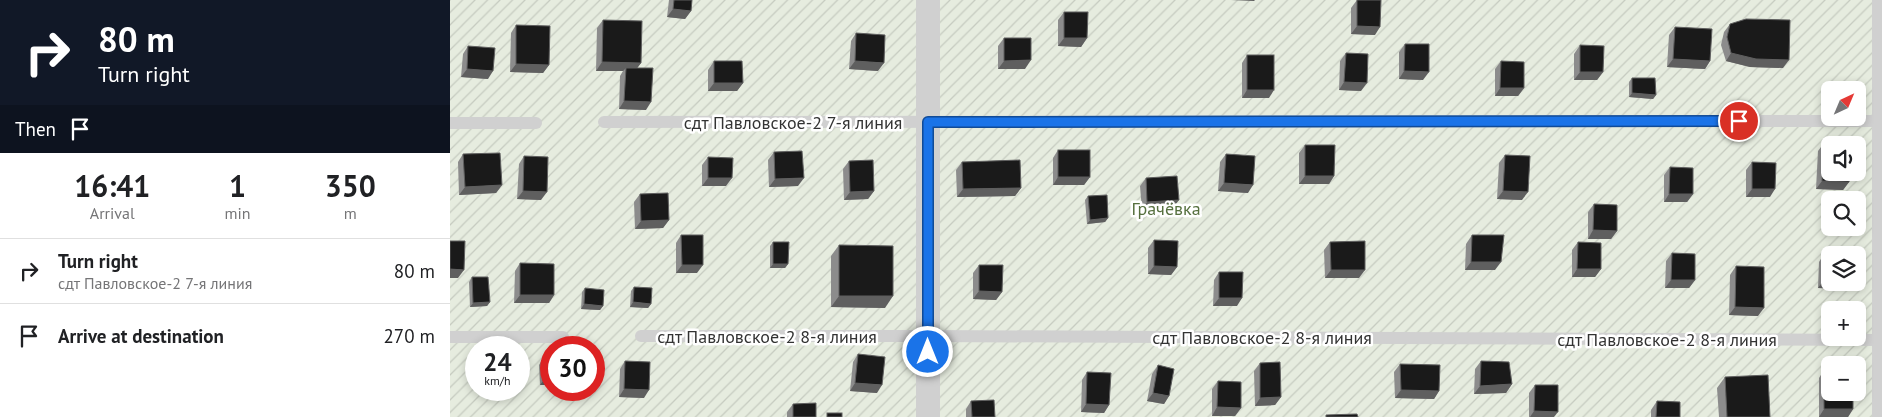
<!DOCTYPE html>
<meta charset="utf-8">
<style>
body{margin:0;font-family:"PT Sans",sans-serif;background:#f6f6f6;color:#202124;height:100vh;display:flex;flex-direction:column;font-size:19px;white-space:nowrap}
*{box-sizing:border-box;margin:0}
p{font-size:16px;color:#757577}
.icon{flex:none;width:28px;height:28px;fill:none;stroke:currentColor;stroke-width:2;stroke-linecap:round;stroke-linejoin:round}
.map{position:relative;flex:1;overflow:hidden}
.details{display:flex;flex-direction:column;background:#fff;width:450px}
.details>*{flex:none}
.banner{background:#111827;color:#fff;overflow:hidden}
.needle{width:32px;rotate:44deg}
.tools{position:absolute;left:1371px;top:81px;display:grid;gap:10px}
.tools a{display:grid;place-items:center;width:45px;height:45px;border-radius:8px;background:#fff;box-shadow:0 2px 8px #0003;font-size:25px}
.speed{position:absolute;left:15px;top:336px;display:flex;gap:10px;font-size:25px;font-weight:700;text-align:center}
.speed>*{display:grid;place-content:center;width:65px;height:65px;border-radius:50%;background:#fff;box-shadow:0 2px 8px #0003;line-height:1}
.speed small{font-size:12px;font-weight:400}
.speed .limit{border:8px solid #d22;background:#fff;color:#111}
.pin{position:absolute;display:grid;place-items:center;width:42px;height:42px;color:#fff;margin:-21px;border:2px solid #fff;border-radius:50%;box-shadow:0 1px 5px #0007}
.me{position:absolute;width:55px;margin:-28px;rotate:0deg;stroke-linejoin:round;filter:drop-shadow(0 0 4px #0008)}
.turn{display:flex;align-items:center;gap:18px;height:105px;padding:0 15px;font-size:22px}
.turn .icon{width:65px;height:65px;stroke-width:2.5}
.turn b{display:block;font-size:35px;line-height:42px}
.then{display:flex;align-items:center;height:48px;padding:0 15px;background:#0003;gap:10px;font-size:19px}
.eta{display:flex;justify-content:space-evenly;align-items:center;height:85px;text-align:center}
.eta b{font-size:30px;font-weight:700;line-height:35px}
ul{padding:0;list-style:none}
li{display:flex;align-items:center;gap:15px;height:65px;padding:0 15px;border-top:1px solid #e0e0e0}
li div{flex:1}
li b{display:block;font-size:19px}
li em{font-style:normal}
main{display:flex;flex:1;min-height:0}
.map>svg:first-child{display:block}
</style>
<main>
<section class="details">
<div class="banner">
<div class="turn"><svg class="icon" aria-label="right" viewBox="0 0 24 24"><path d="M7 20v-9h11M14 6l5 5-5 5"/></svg><div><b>80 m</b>Turn right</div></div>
<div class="then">Then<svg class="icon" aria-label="arrive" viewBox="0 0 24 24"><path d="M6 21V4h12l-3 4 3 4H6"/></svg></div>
</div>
<div class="eta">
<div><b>16:41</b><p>Arrival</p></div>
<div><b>1</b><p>min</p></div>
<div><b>350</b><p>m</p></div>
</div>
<ul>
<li><svg class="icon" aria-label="right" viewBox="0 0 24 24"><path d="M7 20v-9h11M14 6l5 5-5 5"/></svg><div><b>Turn right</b><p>сдт Павловское-2 7-я линия</p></div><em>80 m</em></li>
<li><svg class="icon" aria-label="arrive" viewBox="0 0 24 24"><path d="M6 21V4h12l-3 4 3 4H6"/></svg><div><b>Arrive at destination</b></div><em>270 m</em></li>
</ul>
</section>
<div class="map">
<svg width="1432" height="417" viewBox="0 0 1432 417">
<defs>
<pattern id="garden-furrows" width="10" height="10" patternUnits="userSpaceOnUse" patternTransform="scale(1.25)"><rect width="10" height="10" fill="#e6ecdf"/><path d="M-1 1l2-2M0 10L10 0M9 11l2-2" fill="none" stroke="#c6cbc0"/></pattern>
</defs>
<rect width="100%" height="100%" fill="#fff"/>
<path fill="url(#garden-furrows)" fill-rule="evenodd" d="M0,0H1432V417H0ZM1380,90H1408V118H1380ZM1380,145H1408V172H1380ZM1380,200H1408V228H1380ZM1380,255H1408V282H1380ZM1380,310H1408V338H1380ZM26,348H69V390H26ZM101,348H144V390H101ZM1380,365H1408V392H1380Z"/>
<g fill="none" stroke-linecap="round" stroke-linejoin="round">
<g stroke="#d0d0d0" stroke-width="12">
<polyline points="154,122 1432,121"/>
<polyline points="0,123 86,123"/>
<polyline points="191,336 478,336 1432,340"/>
<polyline points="0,337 113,337"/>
<polyline points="1428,417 1428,0"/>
</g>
<polyline stroke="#d0d0d0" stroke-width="24" points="478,417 478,0"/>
</g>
<g fill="#8c8c8c">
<polygon points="219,0 242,0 241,11 235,19 217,17"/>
<polygon points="907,0 925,35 901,34 901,8"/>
<polygon points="614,12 637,38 631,47 608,46 608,20"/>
<polygon points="153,20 191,63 187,68 196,110 169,109 170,76 173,71 146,71 147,28"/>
<polygon points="1280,24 1333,68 1300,67 1276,61 1271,45 1274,32"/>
<polygon points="66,25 99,65 93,73 60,72 61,33"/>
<polygon points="1225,27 1260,61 1255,69 1217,67 1219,35"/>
<polygon points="406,33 428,71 399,69 401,41"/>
<polygon points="554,38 575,69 548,69 548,46"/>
<polygon points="955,44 973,80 949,79 949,52"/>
<polygon points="1130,45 1153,72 1147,80 1124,80 1124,54"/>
<polygon points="18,46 38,79 11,77 13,54"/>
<polygon points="896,53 911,91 889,90 890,61"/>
<polygon points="797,55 819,98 792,98 792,63"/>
<polygon points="264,61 293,83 287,91 258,91 258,70"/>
<polygon points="1051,61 1074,88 1068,96 1045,96 1045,69"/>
<polygon points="1182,78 1206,95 1203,99 1179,97 1179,82"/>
<polygon points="1374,143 1399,182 1393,190 1366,189 1368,151"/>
<polygon points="855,145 884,176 879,184 849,184 849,153"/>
<polygon points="608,150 640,177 634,185 603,185 603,158"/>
<polygon points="324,152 348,186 319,187 318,160"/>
<polygon points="13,154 52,185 46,193 9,195 8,162"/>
<polygon points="776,154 798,193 768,191 770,162"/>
<polygon points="1055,155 1072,200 1047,199 1049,163"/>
<polygon points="74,156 91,200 67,199 69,164"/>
<polygon points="258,157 276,186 252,186 252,165"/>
<polygon points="399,161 424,191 418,199 394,200 393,169"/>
<polygon points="512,162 571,188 565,196 507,197 506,170"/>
<polygon points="1302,162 1320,197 1296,197 1296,170"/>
<polygon points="1220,167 1243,194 1237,202 1214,202 1214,175"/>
<polygon points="696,178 723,208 692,210 690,186"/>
<polygon points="190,194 219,220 213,228 185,229 184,202"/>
<polygon points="638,196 658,218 655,222 637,224 635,200"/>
<polygon points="1144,204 1167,231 1161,239 1138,239 1138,212"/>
<polygon points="231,235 247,273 226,273 226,243"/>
<polygon points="1022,235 1045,270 1015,270 1016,244"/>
<polygon points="704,240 727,267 721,275 698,274 698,248"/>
<polygon points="323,242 338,264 335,268 320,268 320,246"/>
<polygon points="880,242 909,278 875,278 874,250"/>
<polygon points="1128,242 1151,269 1145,277 1122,277 1122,250"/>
<polygon points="389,245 435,308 381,307 381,256"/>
<polygon points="1222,253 1245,280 1239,288 1215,288 1216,261"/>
<polygon points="1374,254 1380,282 1396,282 1392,289 1368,288 1369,262"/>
<polygon points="70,263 104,295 99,303 64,303 65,271"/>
<polygon points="529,265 552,292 546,300 523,299 523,273"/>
<polygon points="1286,266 1308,316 1279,315 1280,275"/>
<polygon points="769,272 787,306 763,306 764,280"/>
<polygon points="22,277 40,302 37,306 20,307 19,282"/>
<polygon points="184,287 201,304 198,308 180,307 181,291"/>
<polygon points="135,288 153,306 150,310 131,309 132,292"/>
<polygon points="408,354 427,393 400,391 403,362"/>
<polygon points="92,360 101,360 101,385 90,385 89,365"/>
<polygon points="175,361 194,398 169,397 170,369"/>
<polygon points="1031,361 1062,384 1056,393 1024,394 1025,369"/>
<polygon points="810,363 831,397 825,405 805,406 804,371"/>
<polygon points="950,364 989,391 984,399 945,398 944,372"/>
<polygon points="708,365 719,396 714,404 697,401 702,374"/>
<polygon points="1374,370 1403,409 1398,417 1369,417 1369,378"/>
<polygon points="637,372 659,405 654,413 631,412 632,380"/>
<polygon points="1275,377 1320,417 1269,417 1267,388"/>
<polygon points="768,381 791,408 785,416 762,416 762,389"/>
<polygon points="1085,385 1104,417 1079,417 1079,393"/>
<polygon points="521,401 545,417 516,417 516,409"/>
<polygon points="1207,401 1230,417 1201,417 1201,410"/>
<polygon points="343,404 366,417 337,417 337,412"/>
</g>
<g fill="#5f5f5f">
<polygon points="781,0 805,0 804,1"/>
<polygon points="223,9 241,11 235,19 217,17"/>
<polygon points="907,26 930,27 925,35 901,34"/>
<polygon points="614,38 637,38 631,47 608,46"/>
<polygon points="1281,53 1339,60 1333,68 1300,67 1276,61"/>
<polygon points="1223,59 1260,61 1255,69 1217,67"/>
<polygon points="581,60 575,69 548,69 554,61"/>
<polygon points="405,61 434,63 428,71 399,69"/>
<polygon points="152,62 191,63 185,71 176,68 173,71 146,71"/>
<polygon points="66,64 99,65 93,73 60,72"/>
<polygon points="17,69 43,71 38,79 11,77"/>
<polygon points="954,71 979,72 973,80 949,79"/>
<polygon points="1130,72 1153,72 1147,80 1124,80"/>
<polygon points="894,82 917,83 911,91 889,90"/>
<polygon points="264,83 293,83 287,91 258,91"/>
<polygon points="1050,88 1074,88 1068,96 1045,96"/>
<polygon points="797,90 824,90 819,98 792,98"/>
<polygon points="1182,93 1206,95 1203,99 1179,97"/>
<polygon points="174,101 201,102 196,110 169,109"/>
<polygon points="855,176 884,176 879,184 849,184"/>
<polygon points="608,177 640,177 634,185 603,185"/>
<polygon points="258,178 282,178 276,186 252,186"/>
<polygon points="354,178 348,186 319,187 325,179"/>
<polygon points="1372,181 1399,182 1393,190 1366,189"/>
<polygon points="774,183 803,185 798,193 768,191"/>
<polygon points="52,185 46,193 9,195 15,187"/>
<polygon points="571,188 565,196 507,197 513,189"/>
<polygon points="1302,189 1325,189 1320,197 1296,197"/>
<polygon points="73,191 97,192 91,200 67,199"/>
<polygon points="424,191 418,199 394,200 400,192"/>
<polygon points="1053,191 1078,192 1072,200 1047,199"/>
<polygon points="1219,194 1243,194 1237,202 1214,202"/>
<polygon points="729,200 723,208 692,210 697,202"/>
<polygon points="658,218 655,222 637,224 640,220"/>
<polygon points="219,220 213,228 185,229 191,221"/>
<polygon points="1143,230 1167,231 1161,239 1138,239"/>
<polygon points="1021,262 1051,262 1045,270 1015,270"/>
<polygon points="323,264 338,264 335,268 320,268"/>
<polygon points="232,265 253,265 247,273 226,273"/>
<polygon points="704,266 727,267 721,275 698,274"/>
<polygon points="0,269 14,270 8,278 0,278"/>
<polygon points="1127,269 1151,269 1145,277 1122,277"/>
<polygon points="881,270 915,270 909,278 875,278"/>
<polygon points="1221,280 1245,280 1239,288 1215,288"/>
<polygon points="1374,280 1380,280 1380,282 1396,282 1392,289 1368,288"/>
<polygon points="529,291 552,292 546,300 523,299"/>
<polygon points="70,295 104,295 99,303 64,303"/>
<polygon points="389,296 443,296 435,308 381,307"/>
<polygon points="769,298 792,298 787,306 763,306"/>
<polygon points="40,302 37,306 20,307 23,303"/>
<polygon points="183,302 201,304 198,308 180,307"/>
<polygon points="134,304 153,306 150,310 131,309"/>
<polygon points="1285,307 1314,308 1308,316 1279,315"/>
<polygon points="93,381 101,381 101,385 90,385"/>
<polygon points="405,383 432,385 427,393 400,391"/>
<polygon points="1062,384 1056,393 1024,394 1030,386"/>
<polygon points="174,389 199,390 194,398 169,397"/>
<polygon points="951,390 989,391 984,399 945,398"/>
<polygon points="703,393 719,396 714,404 697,401"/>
<polygon points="831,397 825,405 805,406 810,398"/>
<polygon points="636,404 659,405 654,413 631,412"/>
<polygon points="767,407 791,408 785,416 762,416"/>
<polygon points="1374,409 1403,409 1398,417 1369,417"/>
<polygon points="1084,411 1108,412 1104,417 1080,417"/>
</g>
<g fill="#1a1a1a" stroke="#5f5f5f">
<polygon points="224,0 242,0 241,11 223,9"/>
<polygon points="907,0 931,0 930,27 907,26"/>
<polygon points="614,12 638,12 637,38 614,38"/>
<polygon points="1296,19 1340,20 1339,60 1306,59 1281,53 1277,37 1280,24"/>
<polygon points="153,20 192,21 191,63 152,62"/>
<polygon points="66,25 100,26 99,65 66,64"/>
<polygon points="1225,27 1262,29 1260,61 1223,59"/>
<polygon points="406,33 435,35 434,63 405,61"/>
<polygon points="554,38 581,38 581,60 554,61"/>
<polygon points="955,44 979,44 979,72 954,71"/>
<polygon points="1130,45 1154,46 1153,72 1130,72"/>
<polygon points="18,46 45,48 43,71 17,69"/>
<polygon points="896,53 918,54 917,83 894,82"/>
<rect x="797" y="55" width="27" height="35"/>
<polygon points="264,61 292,61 293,83 264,83"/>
<polygon points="1051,61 1074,62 1074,88 1050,88"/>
<polygon points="176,68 203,68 201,102 174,101"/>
<polygon points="1182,78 1205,78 1206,95 1182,93"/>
<polygon points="1374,143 1401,144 1401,145 1380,145 1380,172 1400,172 1399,182 1372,181"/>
<polygon points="855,145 885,145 884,176 855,176"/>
<rect x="608" y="150" width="32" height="27"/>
<polygon points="352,151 354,178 325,179 324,152"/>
<polygon points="50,153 52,185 15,187 13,154"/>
<polygon points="776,154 805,156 803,185 774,183"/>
<polygon points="1055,155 1080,156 1078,192 1053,191"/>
<polygon points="74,156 98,157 97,192 73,191"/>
<polygon points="258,157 283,158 282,178 258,178"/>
<polygon points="423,160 424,191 400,192 399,161"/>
<polygon points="570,160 571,188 513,189 512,162"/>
<polygon points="1302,162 1326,163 1325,189 1302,189"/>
<polygon points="1220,167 1243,168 1243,194 1219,194"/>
<polygon points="727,176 729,200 697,202 696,178"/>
<polygon points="218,193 219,220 191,221 190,194"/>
<polygon points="657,195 658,218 640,220 638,196"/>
<polygon points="1144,204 1167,205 1167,231 1143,230"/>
<polygon points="231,235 253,235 253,265 232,265"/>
<polygon points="1022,235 1054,235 1051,262 1021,262"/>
<polygon points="704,240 728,241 727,267 704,266"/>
<polygon points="0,241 15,241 14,270 0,269"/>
<polygon points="915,241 915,270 881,270 880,242"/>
<polygon points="323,242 339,242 338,264 323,264"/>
<polygon points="1128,242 1151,243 1151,269 1127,269"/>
<polygon points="389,245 443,246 443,296 389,296"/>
<polygon points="1222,253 1245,254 1245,280 1221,280"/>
<polygon points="1374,254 1398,254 1398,255 1380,255 1380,280 1374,280"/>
<polygon points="70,263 104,264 104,295 70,295"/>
<polygon points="529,265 553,265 552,292 529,291"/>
<polygon points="1286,266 1314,267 1314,308 1285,307"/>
<polygon points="769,272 793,272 792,298 769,298"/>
<polygon points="22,277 38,277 40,302 23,303"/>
<polygon points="184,287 202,288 201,304 183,302"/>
<polygon points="135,288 154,290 153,306 134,304"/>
<polygon points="408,354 435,357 432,385 405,383"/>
<polygon points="92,360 101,360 101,381 93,381"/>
<polygon points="175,361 200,362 199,390 174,389"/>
<polygon points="1031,361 1059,362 1062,384 1030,386"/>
<polygon points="830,362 831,397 810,398 810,363"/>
<polygon points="950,364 990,365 989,391 951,390"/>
<polygon points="708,365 724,369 719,396 703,393"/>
<polygon points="1374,370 1380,370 1380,392 1403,392 1403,409 1374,409"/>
<polygon points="637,372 661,373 659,405 636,404"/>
<polygon points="1318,375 1320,417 1277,417 1275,377"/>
<polygon points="768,381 791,382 791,408 767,407"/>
<polygon points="1085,385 1108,385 1108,412 1084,411"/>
<polygon points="544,400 545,417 522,417 521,401"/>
<polygon points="1207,401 1230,402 1230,417 1206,417"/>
<polygon points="366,403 366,417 343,417 343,404"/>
<rect x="377" y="413" width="15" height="4"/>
<polygon points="907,414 908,417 876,417 876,415"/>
</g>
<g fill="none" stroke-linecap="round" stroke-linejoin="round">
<defs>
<polyline id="route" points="478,352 478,122 1289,121"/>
</defs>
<use href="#route" stroke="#114b97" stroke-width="12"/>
<use href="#route" stroke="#1a73e8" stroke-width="9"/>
</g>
<g text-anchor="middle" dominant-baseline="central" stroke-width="5" stroke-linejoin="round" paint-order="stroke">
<g font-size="18" fill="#333" stroke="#fff">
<text x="343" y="122">сдт Павловское-2 7-я линия</text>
<text x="317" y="336">сдт Павловское-2 8-я линия</text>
<text x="812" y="337">сдт Павловское-2 8-я линия</text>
<text x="1217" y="339">сдт Павловское-2 8-я линия</text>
</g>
<g font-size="18" fill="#56703f" stroke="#fff">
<text x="716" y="208">Грачёвка</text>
</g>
</g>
</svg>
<div class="tools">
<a><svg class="needle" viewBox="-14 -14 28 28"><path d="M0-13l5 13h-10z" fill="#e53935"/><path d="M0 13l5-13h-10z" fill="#757577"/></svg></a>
<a><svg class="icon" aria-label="sound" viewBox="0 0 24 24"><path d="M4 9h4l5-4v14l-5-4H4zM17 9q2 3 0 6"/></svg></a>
<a><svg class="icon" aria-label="search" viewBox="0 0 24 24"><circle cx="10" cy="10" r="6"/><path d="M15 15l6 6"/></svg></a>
<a><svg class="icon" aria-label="layers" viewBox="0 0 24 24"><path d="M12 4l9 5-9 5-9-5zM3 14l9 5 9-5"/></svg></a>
<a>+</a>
<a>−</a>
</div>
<div class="speed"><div>24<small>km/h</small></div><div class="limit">30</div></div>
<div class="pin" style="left:1289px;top:121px;background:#d93025"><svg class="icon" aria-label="arrive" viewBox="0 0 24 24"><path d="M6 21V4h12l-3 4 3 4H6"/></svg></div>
<svg class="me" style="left:478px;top:352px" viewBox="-20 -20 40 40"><circle r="17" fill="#1a73e8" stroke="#fff" stroke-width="3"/><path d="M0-11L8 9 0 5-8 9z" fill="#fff"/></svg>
</div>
</main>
